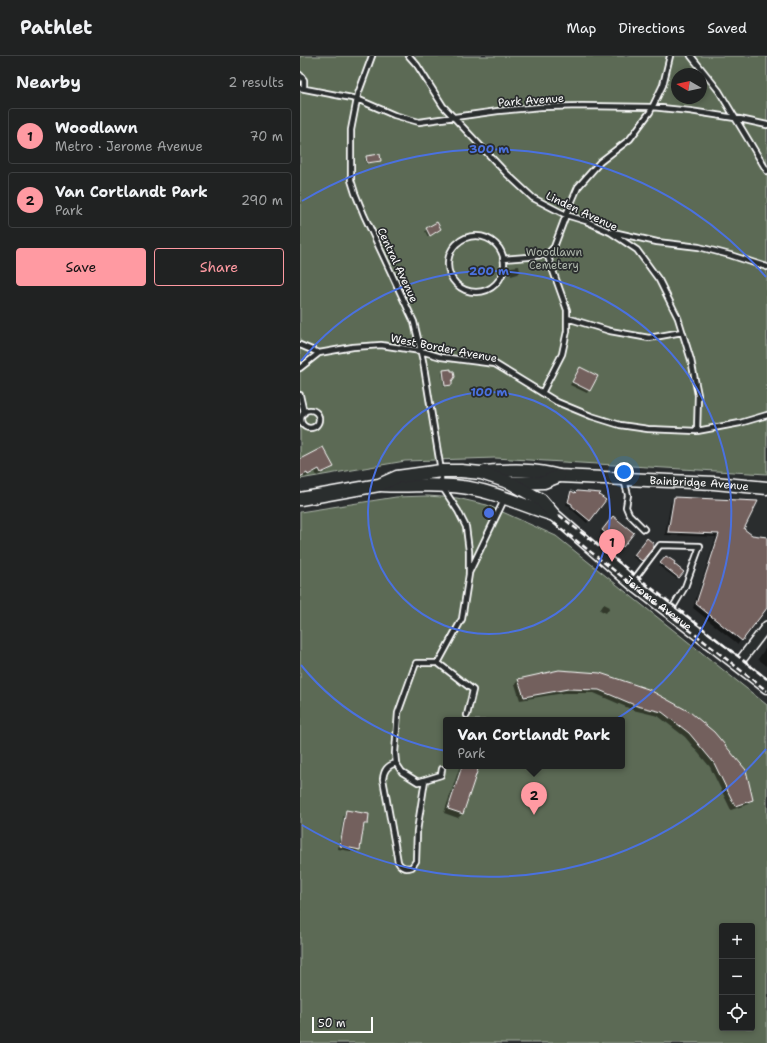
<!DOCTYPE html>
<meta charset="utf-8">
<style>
body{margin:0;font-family:"Shantell Sans",sans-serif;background:#282a2a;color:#f1f3f6}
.controls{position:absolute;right:12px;bottom:12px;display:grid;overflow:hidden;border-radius:4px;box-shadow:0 2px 6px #0003}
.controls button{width:36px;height:36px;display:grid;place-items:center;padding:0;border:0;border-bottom:1px solid #3d3f40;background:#202222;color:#f1f3f6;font:20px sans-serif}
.compass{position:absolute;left:371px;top:12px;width:36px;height:36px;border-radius:50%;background:#202222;box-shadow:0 2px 6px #0003;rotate:279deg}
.scale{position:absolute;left:12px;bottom:10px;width:61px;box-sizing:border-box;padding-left:4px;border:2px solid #fff;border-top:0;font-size:11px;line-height:14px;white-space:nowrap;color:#fff;-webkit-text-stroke:3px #2a2d2e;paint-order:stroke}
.you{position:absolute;left:324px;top:416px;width:14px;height:14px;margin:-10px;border:3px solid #fff;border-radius:50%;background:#1a73e8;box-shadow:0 0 0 6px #1a73e833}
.badge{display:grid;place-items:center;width:26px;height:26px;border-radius:50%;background:#ff9aa2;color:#111;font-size:13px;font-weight:700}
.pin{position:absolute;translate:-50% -33px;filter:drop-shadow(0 1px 2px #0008)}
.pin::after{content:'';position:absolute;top:21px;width:14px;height:12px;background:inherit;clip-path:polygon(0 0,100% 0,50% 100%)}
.popup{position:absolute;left:143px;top:661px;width:182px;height:52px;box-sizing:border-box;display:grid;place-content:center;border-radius:4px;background:#202222;filter:drop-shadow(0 1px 3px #0005);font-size:13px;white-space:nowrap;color:#a2a4a5}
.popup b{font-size:15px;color:#f1f3f6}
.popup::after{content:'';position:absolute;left:50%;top:100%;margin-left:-8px;border:8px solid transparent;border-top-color:#202222}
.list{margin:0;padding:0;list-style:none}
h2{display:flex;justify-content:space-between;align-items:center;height:52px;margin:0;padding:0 16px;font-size:17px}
h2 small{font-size:13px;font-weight:400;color:#a2a4a5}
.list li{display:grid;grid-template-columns:26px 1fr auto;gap:12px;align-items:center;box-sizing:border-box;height:56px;margin:0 8px 8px;padding:0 8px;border:1px solid #3d3f40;border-radius:4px}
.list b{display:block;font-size:15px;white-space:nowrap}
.list p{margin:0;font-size:13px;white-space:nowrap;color:#a2a4a5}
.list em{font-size:13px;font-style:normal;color:#a2a4a5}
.actions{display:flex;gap:8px;padding:12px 16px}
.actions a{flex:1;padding:9px 0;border:1px solid #ff9aa2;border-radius:4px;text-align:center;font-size:14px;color:#ff9aa2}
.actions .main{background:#ff9aa2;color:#111}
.icon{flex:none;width:22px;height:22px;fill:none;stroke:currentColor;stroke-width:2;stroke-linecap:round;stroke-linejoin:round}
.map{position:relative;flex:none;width:467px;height:987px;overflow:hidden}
header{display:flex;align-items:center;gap:24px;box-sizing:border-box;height:56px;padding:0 20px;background:#202222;border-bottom:1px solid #3d3f40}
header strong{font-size:19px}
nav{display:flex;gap:22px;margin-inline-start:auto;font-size:14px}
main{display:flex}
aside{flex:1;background:#202222}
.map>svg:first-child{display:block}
.green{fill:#5b6b54;stroke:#adb5aa;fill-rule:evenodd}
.shadow{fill:#0007}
.building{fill:#73605d;stroke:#fff}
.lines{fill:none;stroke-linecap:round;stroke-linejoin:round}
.lane-casing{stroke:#fff;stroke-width:8}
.street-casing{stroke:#fff;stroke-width:12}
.secondary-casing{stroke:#fff;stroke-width:15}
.lane{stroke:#2a2d2e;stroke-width:4.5}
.street{stroke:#2a2d2e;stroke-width:9}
.secondary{stroke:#2a2d2e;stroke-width:12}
.rail{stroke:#fff;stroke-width:2.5;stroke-dasharray:6 3;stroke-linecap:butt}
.ring{fill:none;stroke:#4a71e0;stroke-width:2}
.labels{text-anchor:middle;stroke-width:3.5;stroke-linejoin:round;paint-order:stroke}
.street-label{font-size:11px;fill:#fff;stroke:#2a2d2e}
.park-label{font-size:11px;fill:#adb5aa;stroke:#2a2d2e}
.centre{fill:#4a71e0;stroke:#2a2d2e;stroke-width:2}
.ring-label{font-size:12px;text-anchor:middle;font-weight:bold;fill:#4a71e0;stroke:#2a2d2e;stroke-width:3.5;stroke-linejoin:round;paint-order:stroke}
</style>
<header>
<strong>Pathlet</strong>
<nav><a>Map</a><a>Directions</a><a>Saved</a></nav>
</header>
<main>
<aside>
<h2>Nearby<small>2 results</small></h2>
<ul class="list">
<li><span class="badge">1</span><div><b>Woodlawn</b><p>Metro · Jerome Avenue</p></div><em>70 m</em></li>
<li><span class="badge">2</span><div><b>Van Cortlandt Park</b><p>Park</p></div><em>290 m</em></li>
</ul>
<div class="actions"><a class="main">Save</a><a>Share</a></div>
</aside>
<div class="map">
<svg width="467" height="987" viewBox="0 0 467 987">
<rect width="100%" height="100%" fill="#2a2d2e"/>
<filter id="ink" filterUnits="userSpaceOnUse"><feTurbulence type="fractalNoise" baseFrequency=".025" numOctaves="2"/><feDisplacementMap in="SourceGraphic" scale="8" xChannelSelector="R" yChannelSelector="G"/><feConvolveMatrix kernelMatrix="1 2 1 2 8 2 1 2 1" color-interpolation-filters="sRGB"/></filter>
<g filter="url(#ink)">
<path class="green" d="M0 0H467V418L195 402 105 405 0 423ZM377 18H401V42H377Z
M127 440 157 442 187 449 256 480 467 649V987H0V456L96 441ZM146 664H322V710H146ZM422 870H452V972H422Z"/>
<path class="shadow" d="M66 101 80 104 78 106 66 108 65 103Z
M127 173H140L128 181 125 175Z
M219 210 220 216 218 218 211 220 209 213 211 211Z
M280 312 289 334 287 337 270 329Z
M144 315 151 325V328L149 330 144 331 142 317Z
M0 404 32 411 28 415 17 420 15 416 4 422 2 420 0 422Z
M272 437 276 438 298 439 304 444 287 467 270 452V450L266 449 269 439Z
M375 442 443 473 451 480 467 482V550L438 588 393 552 416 481 365 479 371 446Z
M311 463 322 490 320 493 300 477Z
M346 485 342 505 340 506 333 501Z
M365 503 372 508 379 522 377 523 359 510Z
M304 548 310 551 306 557 300 554Z
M467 590V610L458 603Z
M259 615 389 657 452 744 448 748 431 754 410 711 385 681 358 660 333 654 294 637H264L220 644 215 628 219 624Z
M160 710H178L162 758 158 762 144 757Z
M47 755 67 768 63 770 59 793 56 796 38 793 44 758Z"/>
<path class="building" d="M80 98 81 105 67 107 66 100Z
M137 166 141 173 130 180 126 172Z
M280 311 298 320 290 335 272 326Z
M151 313V315H154L155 321 152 325V329L145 330 143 314Z
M23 391 34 411 21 417 19 413 8 419 7 417 0 421V403Z
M271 435 275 437 277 435 301 437 299 439 306 444 290 465 272 450V448L268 446Z
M374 441 458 445 444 473 452 479 467 481V552L442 585 396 548 419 478 368 476Z
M313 460 334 477 323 491 302 474Z
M347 482 353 487V492L342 505 334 499Z
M366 500 375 506 374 508 384 516 379 522 360 507Z
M259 614 300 617 348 633 390 656 414 676 446 714 453 744 435 750 414 707 389 677 362 656 337 650 299 634 268 633 224 641 218 623Z
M162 710H179L163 758 148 753Z
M46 754 69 758 68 768H64L60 794 40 790Z"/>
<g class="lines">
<g class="lane-casing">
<path id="lane" d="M72 0 58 38 51 74V124L55 137 64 159 114 266 123 305 141 415V429L158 455 166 471 169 495V518L162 563 138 607H116L98 657 95 697 96 707 102 716 118 726 141 719 142 713
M109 0 117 9 143 50 206 117 233 142 266 159 286 165 310 176 337 194 359 224 378 262 391 304 398 339 397 375
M391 0 419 35 467 115
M0 19 4 24V32
M0 32 57 43 94 59 119 66 198 55 241 51 282 50 352 51 390 55 435 62 467 69
M313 176 357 186 399 191 430 199 467 211
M148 208a28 28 0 1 1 56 0a28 28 0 1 1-56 0Z
M203 203 228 201 247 198 254 191 266 159 278 131 300 106 330 83 350 56 363 29 370 0
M267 262 310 275 349 282 382 276
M0 289 19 297
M0 312 19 297 53 291 81 289 121 295 141 301 195 308 257 346 291 360 320 369 348 373 397 375 440 367 467 359
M242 337 262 298 267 275V254L247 198
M0 339 4 357
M1 363a9 9 0 1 1 18 0a9 9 0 1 1-18 0Z
M324 424 328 439 326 451 329 458 344 473
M169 517 205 442
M333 525 360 489 400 490 385 531 370 556
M138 607 173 634 167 659
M96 707C87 710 84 714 83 723L98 806C101 812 106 813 112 811L116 805 117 775 125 724"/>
</g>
<g class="street-casing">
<path id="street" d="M438 608 467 570"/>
</g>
<g class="secondary-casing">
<g id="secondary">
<path id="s1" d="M185 416C210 414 236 413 259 420L414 427 467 432"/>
<path d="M212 427 244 426 259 420"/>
<path d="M81 429C108 431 135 427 162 431 194 435 223 450 254 459"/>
<path id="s2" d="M0 443 79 429 97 421 141 415H161L181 417 211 427 241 444 254 459 332 527 467 631"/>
</g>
</g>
<use href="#lane" class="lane"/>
<use href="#street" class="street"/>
<use href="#secondary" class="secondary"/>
<path class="rail" d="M259 459 467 623
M254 467 467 635"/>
</g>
</g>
<g class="ring">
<circle cx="189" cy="457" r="121"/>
<path d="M1 305A242 242 0 1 1 1 609"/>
<path d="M466 693A364 364 0 0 1 2 769M2 145A364 364 0 0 1 466 221"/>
</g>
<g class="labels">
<g class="street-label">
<text transform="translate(231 44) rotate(-4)" y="4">Park Avenue</text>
<text transform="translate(282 155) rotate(25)" y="4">Linden Avenue</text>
<text transform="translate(98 209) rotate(65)" y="4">Central Avenue</text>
<text transform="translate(144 292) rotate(11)" y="4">West Border Avenue</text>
<text dy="4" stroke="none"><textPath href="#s1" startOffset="215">Bainbridge Avenue</textPath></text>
<text dy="4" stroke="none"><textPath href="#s2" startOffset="407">Jerome Avenue</textPath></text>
</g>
<g class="park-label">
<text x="254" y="200">Woodlawn<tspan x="254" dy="13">Cemetery</tspan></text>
</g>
</g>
<circle cx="189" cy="457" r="6" class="centre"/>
<g class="ring-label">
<text x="189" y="97">300 m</text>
<text x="189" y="219">200 m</text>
<text x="189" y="340">100 m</text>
</g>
</svg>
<div class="controls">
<button>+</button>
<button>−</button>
<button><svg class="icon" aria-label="locate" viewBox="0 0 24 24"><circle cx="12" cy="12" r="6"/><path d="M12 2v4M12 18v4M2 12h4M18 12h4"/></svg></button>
</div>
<svg class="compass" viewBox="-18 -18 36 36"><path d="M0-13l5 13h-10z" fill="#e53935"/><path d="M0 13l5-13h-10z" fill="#a2a4a5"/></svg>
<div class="scale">50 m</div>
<div class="you"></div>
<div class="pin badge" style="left:312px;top:506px">1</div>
<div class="pin badge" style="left:234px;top:759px">2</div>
<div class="popup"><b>Van Cortlandt Park</b>Park</div>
</div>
</main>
